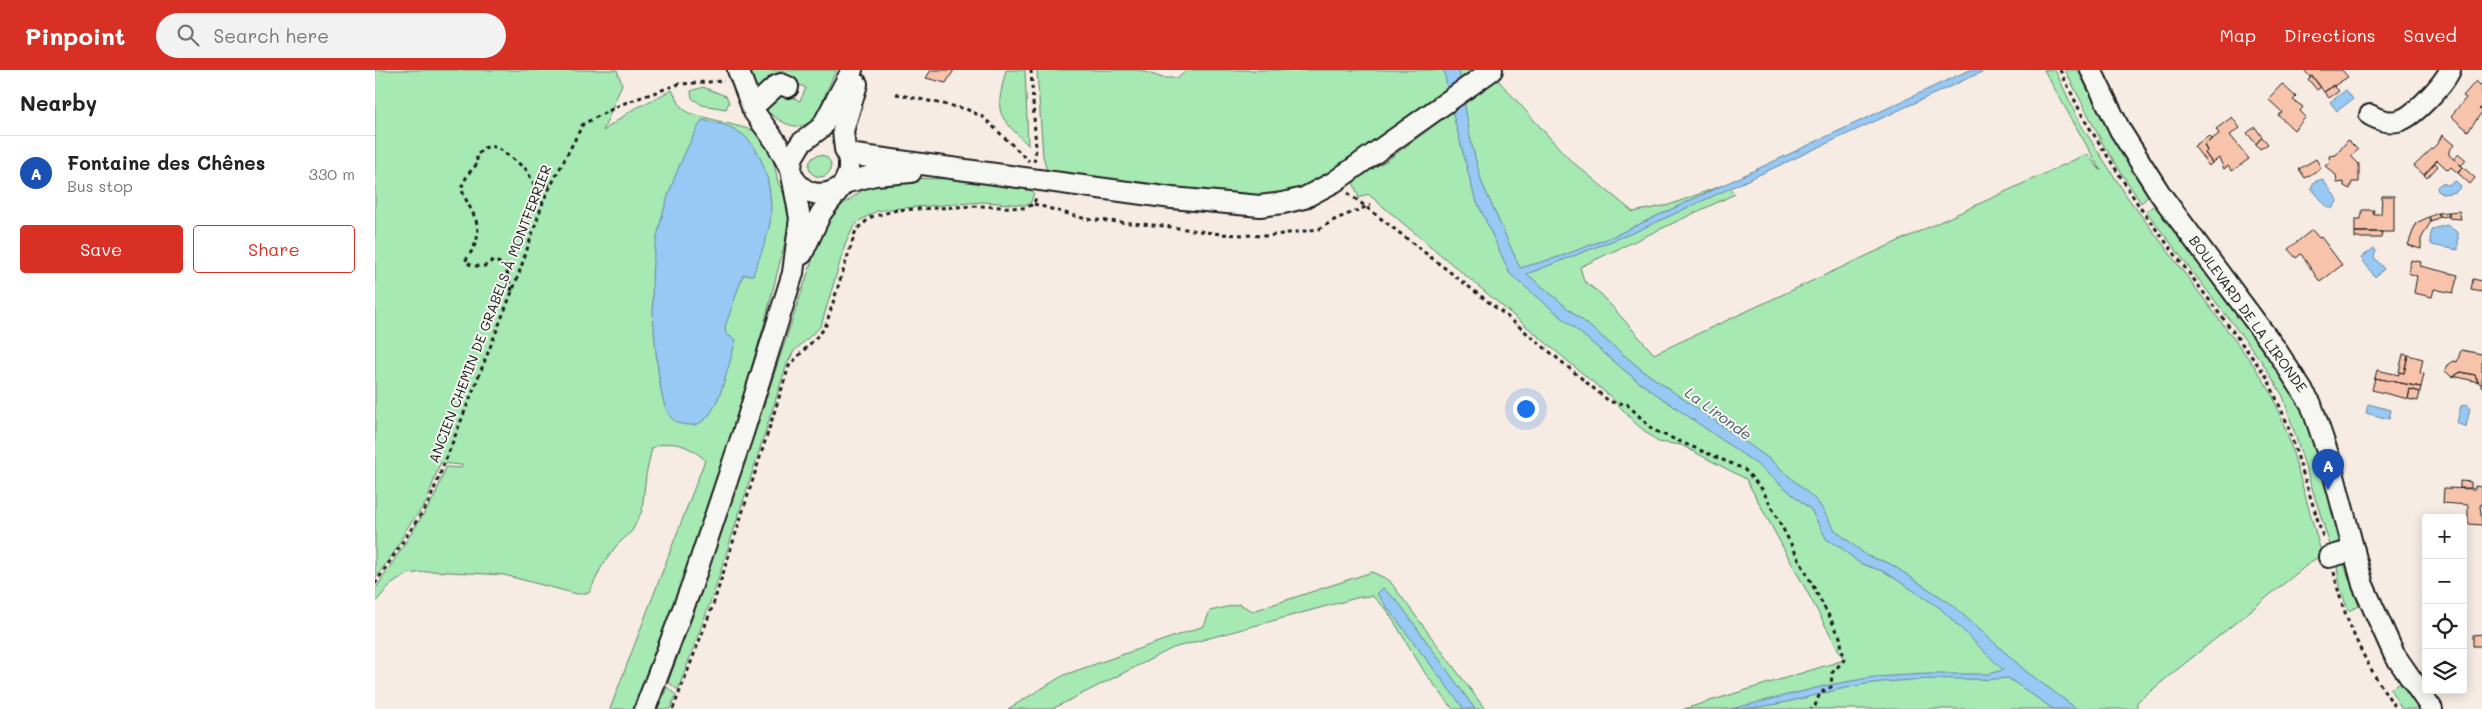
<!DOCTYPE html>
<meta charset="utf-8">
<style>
body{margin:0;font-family:Mali,sans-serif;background:#f2f2f2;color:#222}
.controls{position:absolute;right:15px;bottom:15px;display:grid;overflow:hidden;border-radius:5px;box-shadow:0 2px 12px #0003}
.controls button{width:45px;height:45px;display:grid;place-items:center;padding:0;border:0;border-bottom:1px solid #e0e0e0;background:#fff;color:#222;font:25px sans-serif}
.you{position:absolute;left:1150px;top:338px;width:18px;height:18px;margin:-12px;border:4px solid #fff;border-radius:50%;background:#1a73e8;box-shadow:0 0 0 8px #1a73e833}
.badge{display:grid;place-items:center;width:32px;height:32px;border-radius:50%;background:#d93025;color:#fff;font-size:16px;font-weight:700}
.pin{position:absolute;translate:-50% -41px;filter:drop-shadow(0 1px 2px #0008)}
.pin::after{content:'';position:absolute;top:26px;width:18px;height:15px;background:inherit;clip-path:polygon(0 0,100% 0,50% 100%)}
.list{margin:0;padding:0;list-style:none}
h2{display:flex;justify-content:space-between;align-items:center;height:65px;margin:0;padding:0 20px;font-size:21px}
h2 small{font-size:16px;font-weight:400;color:#767676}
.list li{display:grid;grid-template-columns:32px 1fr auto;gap:15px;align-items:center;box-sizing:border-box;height:75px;padding:0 20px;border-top:1px solid #e0e0e0}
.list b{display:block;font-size:19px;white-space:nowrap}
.list p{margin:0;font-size:16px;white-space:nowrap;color:#767676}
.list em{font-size:16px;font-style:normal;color:#767676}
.actions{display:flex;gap:10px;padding:15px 20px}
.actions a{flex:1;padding:11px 0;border:1px solid #d93025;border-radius:5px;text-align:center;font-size:18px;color:#d93025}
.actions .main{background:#d93025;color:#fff}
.icon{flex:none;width:28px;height:28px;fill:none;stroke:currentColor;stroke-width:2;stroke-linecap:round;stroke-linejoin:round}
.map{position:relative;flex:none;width:2107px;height:639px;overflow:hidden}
header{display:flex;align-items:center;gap:30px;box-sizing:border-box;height:70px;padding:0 25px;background:#d93025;color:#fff}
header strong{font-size:24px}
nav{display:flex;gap:28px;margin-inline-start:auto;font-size:18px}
.search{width:350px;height:45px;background:#f2f2f2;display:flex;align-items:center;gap:12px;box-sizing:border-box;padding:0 18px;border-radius:28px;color:#767676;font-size:19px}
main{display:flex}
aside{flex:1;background:#fff}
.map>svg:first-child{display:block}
.green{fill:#a6e9b3;stroke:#618268}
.water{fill:#97c9f4;stroke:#66849e}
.building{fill:#f8c3ab;stroke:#1c1c1c}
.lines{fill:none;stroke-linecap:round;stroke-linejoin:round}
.minor-casing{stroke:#1c1c1c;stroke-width:24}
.path{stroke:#1c1c1c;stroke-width:3;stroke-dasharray:4 4;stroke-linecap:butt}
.minor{stroke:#f6f6f2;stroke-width:20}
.labels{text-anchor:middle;stroke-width:4;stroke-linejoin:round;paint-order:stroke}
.street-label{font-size:14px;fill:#1c1c1c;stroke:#f6f6f2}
.water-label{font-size:15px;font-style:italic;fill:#475968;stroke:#f6f6f2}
</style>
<header>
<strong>Pinpoint</strong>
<div class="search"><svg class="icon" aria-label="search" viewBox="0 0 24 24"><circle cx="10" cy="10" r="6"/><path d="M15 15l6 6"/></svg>Search here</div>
<nav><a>Map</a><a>Directions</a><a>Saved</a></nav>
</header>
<main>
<aside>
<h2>Nearby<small></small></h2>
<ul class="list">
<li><span class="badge" style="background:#1a4fb4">A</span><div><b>Fontaine des Chênes</b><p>Bus stop</p></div><em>330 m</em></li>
</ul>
<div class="actions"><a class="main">Save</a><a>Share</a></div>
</aside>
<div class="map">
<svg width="2107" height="639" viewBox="0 0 2107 639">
<rect width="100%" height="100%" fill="#f6ece4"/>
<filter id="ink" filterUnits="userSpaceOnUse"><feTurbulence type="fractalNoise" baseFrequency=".02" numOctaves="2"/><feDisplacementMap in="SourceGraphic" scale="10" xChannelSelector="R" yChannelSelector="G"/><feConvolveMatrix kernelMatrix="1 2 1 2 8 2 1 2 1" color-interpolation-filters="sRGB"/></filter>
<g filter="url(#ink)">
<path class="green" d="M0 0H242L247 14 228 61 257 40 297 20 307 38 314 43 377 60 384 66 398 87 403 112 415 137V152L389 255 358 361 309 509 258 639H235L330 390C315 376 297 368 277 378L271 405 267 441 257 461 241 476 227 496 214 523 202 524 129 505 57 501 32 504 14 516 0 533V520L60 426 71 397 86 398 87 395 65 393 51 433 32 458 22 478 0 509Z
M374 0H461L441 46C424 67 404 51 388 38L404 21 425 31 431 18 412 9 381 27 376 14Z
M631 0H650L653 75C621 43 620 45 631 0Z
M662 0H764L788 8H803L812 0H1097L1067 25 1056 29 961 99 942 116 911 129 674 108 668 86Z
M1669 0H1680L1706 55 1753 128 1880 297 1897 324 1914 369 1947 485 1937 491 1762 632V639H1309L1469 590 1371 409 1306 375 1283 372 1260 353 1237 328 993 124 984 128 977 109 1011 91 1122 9 1194 89 1258 142 1294 135 1351 114 1360 124 1205 197 1209 211 1226 224 1279 284 1712 84 1726 101Z
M1690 0H1703L1731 57 1774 126 1766 133 1728 74Z
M328 17 351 26 354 32 351 39 327 35 317 28 316 21Z
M434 96a11 11 0 1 1 22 0a11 11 0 1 1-22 0Z
M523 108 578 109 653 117 659 123 655 134 651 135 608 132 515 139 502 141 484 151 478 158 470 175 446 256 419 281 412 294 339 522 303 620 293 612 324 529 444 170 460 140 485 122 495 116 523 113Z
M1781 134 1880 263 1930 341 1946 394 1949 413 1969 471 1955 475 1908 326 1887 292 1771 141Z
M1969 494 1984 536 1973 541 1965 517 1962 496Z
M997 502 1014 510 1110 639H1078L1050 603 1012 540 997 526 985 527 798 578 677 639H633L689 605 829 556 835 541 864 534 878 541Z
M2026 613 2044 639H2027L2015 619Z
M292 617 301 625 295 639H283Z"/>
<path class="water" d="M1069 0H1084L1096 72 1107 113 1145 198 1184 187 1239 166 1579 7 1595 0H1611L1260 162 1152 204 1267 300 1396 390 1443 432 1460 460 1492 486 1514 493 1575 533 1652 602 1702 639H1678L1633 608C1610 611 1588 608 1564 609 1545 609 1526 611 1507 612 1456 617 1407 639 1356 639L1449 616 1499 607 1552 604H1613L1628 600 1565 538 1510 502 1484 493 1464 476 1452 470 1436 440 1380 393 1261 310 1135 204 1099 125 1074 29Z
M1971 20 1978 29 1962 41 1955 32Z
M327 50C340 53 353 54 364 62 390 78 399 124 395 153 392 170 384 188 378 205H368L350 257 351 264 361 270C355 289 348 323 338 339 334 347 325 356 315 355 305 355 298 352 293 343 281 325 275 217 278 193 283 146 303 91 327 50Z
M1947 109 1963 130 1958 138H1953L1936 118 1939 112Z
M2081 111 2086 117 2081 122 2068 124 2063 121 2062 117 2067 113 2073 115Z
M2072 155 2083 163V180L2057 175C2054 169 2055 165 2058 159Z
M1999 178 2001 181 1999 187 2009 199 2000 207 1986 188Z
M1993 334 2016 340 2014 349 1991 343Z
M2092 334 2095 338 2091 357 2082 353 2086 336Z
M1008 518 1024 533 1100 639H1089L1002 524Z"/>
<path class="building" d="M556 0H579L571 13 551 8Z
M1929 0H1967L1973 7 1949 22 1937 6 1935 7Z
M1937 6 1946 17 1942 20 1933 9Z
M2101 11 2105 15 2107 14V36L2104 39 2107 42 2093 61 2076 46 2091 28 2088 26Z
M1907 14 1921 27 1918 30 1928 37 1925 41 1931 47 1919 60 1903 45 1907 42 1893 29Z
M1958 15 1964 21 1954 28 1949 22Z
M1857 47 1865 58 1855 65 1874 89 1857 101 1853 96 1849 99 1844 88 1837 93 1830 83 1832 81 1829 75 1844 64 1841 59Z
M1880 57 1887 67 1881 74 1872 63Z
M2067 65 2079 75 2074 81V85L2088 97 2083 103 2076 97 2073 100 2062 90 2049 105 2039 96 2063 73Z
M1834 66 1837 69 1829 75 1832 81 1830 83 1837 93 1834 96 1819 76Z
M1887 67 1893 74 1885 79 1881 74Z
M1973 70 1983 80 1976 86 1984 94V112H1977L1975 119 1969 116V112L1962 113 1961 105 1950 96 1955 92 1954 86 1961 85Z
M2084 84 2091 90 2086 96 2079 89Z
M1941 89 1946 98 1930 108 1924 99Z
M2060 93 2063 96 2052 108 2049 105Z
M2088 97 2100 108 2095 114 2083 103Z
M2007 126H2019V162H1980V149H1986L1987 140H1999L1998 144H2006Z
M2084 141 2086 149 2074 148V142Z
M2074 142V146L2065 147 2063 143Z
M2063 143 2065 147 2056 151 2054 147Z
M2054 147 2056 151 2046 169V179L2033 175 2041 153Z
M1937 160 1944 168 1946 167 1967 195 1945 212 1926 184 1921 188 1913 179Z
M1980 162H2007L2006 168H1980Z
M2036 190 2046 192 2045 196 2083 205 2078 223 2059 219 2057 227 2039 223 2042 206 2033 203Z
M2098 209 2107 211V222L2096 220Z
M2086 280 2107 284V317L2100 305 2086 302 2077 307 2070 301 2072 295 2078 291 2082 292Z
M2028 284 2033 285 2029 303 2024 302Z
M2033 285 2048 289 2045 303 2049 304 2046 317 2000 308 2002 300 2024 305V302L2029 303Z
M2086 302 2100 305 2103 312 2079 306Z
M2000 308 2046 317 2045 322 2035 319 2033 329 1997 320Z
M2035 319 2045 322 2043 331 2033 329Z
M2085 411 2096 412V418H2085Z
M2100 416 2107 417V435H2105L2107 455 2093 454V435L2068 433 2069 418 2100 419Z
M2107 564V576H2098V565Z"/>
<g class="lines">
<g class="minor-casing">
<path id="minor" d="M363 0 379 42 401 72 416 100
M1716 0 1745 60 1786 125 1900 278 1936 334 1954 387 1988 515 2019 584 2057 639
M377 38 401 16 406 14 413 17
M1995 45C2004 50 2015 54 2026 50 2040 45 2069 14 2075 0
M473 84 797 128 885 136 908 133 929 128 959 112 1117 0
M417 105C426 123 445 129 462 119
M469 113 500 105 536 102
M427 184 446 143 469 113 474 102V90L470 79 468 61 482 14
M1954 487 1979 480
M270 639 317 515 368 363 418 203 425 148 416 100 417 88 426 73 447 57 477 0"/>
</g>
<path class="path" d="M656 0 661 79 659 93
M1685 0 1709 49 1766 139 1892 307 1912 353 1949 470
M521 24 591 39 608 47 654 91
M973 123 1129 244 1235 332 1252 334 1278 360 1369 399 1387 419 1465 567 1469 590 1457 603 1456 617 1445 623 1440 636 1436 639
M659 134 711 149 789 156 845 164 892 166 944 159 961 149 996 135
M137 221 130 195 118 190 110 196H97L90 191C115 158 98 149 86 118L93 104 103 93 101 86 109 78 116 76 123 78 151 99 160 116 176 115
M1959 502C1968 550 1993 600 2022 639
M0 514 54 432 142 209 169 129 208 54 247 34 304 14 349 11
M298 639 338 535 414 296 450 258 481 160 496 147 522 140 603 136 650 138 659 134 661 127"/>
<use href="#minor" class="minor"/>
</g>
</g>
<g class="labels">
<g class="street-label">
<text transform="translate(115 244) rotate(-69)" y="5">ANCIEN CHEMIN DE GRABELS À MONTFERRIER</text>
<text transform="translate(1873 244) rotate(54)" y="5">BOULEVARD DE LA LIRONDE</text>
</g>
<g class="water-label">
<text transform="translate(1343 344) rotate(36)" y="5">La Lironde</text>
</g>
</g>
</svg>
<div class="controls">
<button>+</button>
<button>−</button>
<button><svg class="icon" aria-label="locate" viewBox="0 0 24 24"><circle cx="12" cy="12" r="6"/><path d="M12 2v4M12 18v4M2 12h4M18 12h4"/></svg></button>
<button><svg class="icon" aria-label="layers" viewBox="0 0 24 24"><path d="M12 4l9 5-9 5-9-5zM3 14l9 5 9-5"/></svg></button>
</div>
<div class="you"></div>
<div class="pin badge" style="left:1953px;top:420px;background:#1a4fb4">A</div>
</div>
</main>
